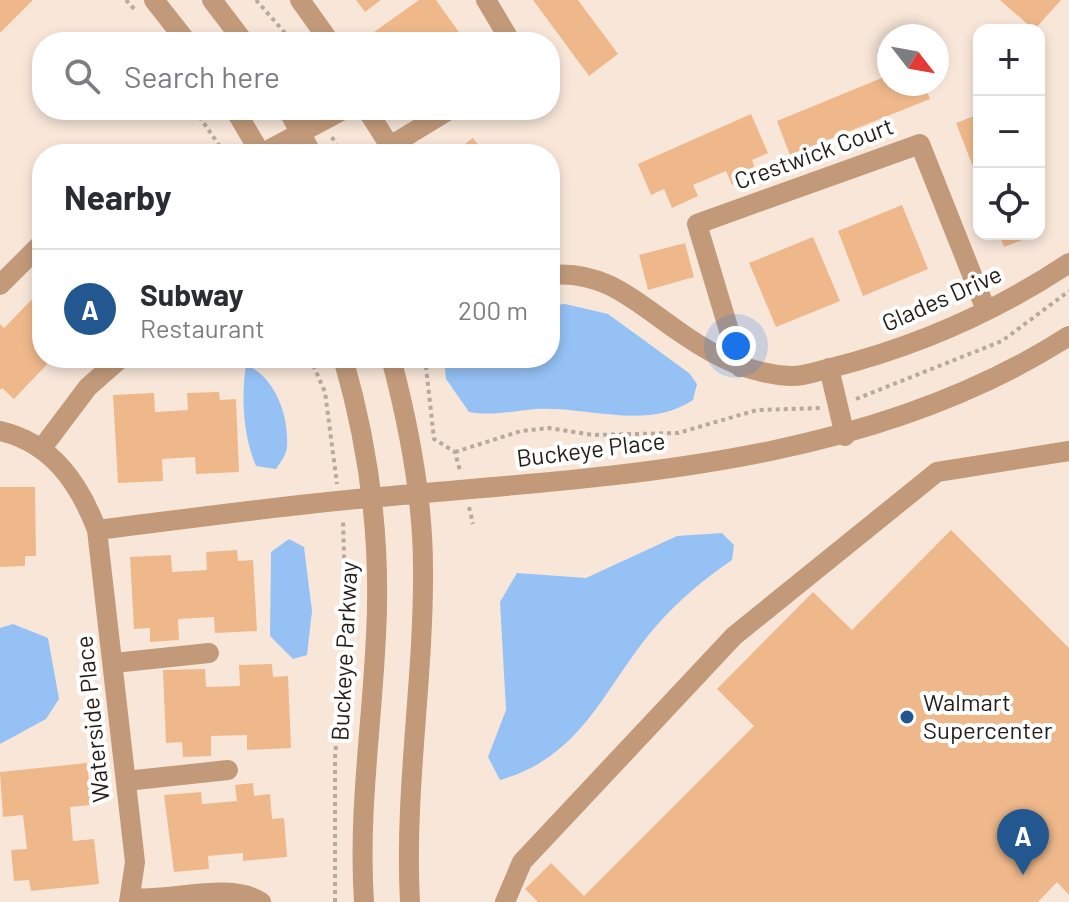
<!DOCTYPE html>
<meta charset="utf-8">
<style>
body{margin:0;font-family:Barlow,sans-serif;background:#f2f2f3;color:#2b2b33}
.controls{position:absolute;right:24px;top:24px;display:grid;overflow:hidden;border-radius:16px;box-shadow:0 4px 12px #0003}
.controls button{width:72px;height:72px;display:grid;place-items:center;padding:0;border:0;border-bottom:2px solid #e1e1e2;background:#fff;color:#2b2b33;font:40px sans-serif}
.compass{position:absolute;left:877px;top:24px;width:72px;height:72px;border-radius:50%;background:#fff;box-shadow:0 4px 12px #0003;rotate:121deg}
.you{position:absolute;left:736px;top:346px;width:28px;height:28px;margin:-20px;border:6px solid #fff;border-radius:50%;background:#1a73e8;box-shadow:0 0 0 12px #1a73e833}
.badge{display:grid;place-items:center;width:52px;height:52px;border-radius:50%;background:#22578f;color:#fff;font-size:26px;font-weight:700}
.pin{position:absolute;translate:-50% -66px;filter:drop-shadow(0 2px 4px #0008)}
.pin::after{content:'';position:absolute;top:42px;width:28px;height:24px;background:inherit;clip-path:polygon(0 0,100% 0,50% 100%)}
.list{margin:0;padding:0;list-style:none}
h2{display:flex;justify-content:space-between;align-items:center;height:104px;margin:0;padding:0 32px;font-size:34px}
h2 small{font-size:26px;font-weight:400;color:#7c7c81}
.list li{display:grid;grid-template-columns:52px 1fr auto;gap:24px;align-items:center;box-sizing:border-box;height:120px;padding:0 32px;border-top:2px solid #e1e1e2}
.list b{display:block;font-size:30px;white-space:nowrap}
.list p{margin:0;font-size:26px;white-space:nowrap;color:#7c7c81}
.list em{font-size:26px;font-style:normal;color:#7c7c81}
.icon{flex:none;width:44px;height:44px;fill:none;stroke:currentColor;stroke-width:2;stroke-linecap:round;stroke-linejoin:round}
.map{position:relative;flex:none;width:1069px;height:902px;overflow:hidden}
.search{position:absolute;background:#fff;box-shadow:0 4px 12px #0003;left:32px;top:32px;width:528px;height:88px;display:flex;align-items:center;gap:20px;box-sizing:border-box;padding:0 28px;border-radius:32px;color:#7c7c81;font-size:30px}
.panel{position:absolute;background:#fff;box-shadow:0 4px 12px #0003;left:32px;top:144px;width:528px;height:224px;border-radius:32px}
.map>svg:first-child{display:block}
.water{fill:#95c1f4}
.building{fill:#efb88b}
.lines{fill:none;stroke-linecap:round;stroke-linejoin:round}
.path{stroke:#b6a99d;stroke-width:4;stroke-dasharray:4 4;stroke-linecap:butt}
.minor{stroke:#c29a7a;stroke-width:20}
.poi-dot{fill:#22578f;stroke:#fff;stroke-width:3}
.labels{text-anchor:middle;stroke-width:8;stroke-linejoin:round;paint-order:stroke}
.street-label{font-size:24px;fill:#241e19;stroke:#fff}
.poi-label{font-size:24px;fill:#241e19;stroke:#fff;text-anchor:start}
</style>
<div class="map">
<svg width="1069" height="902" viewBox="0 0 1069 902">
<rect width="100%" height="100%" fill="#f8e7d9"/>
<path class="water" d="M565 304 608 314 689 373 697 384 693 400C647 431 587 406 536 409 512 411 494 416 469 412L446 379 444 358H550V305Z
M246 365C275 376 289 416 287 446 287 454 280 463 276 469L256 466C243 435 241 398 246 365Z
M722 533 734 545 732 560C704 579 679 600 657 625 605 684 585 756 500 780L488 757 506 710 500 602 517 573 586 578 677 536Z
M289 539 304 547 312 611 307 655 293 659 270 636 271 552Z
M13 624 48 638 59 699 46 719 0 744V628Z"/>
<path class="building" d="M0 0H33L0 33Z
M356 0H381L365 12Z
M419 0H436L466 42H381L374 32Z
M533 0H578L618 54 589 76Z
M1000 0H1061L1034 30Z
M889 75V84H924L930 99 790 155 777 121Z
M751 114 768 153 752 160 757 174 732 185 726 171 693 185 698 196 672 208 664 189 651 195 638 164Z
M979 114V182L956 123Z
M473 138 485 154H451Z
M902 205 928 269 863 296 838 231Z
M999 234H1029L1030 237 1004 247Z
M813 237 840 301 776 327 749 263Z
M685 243 694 277 648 290 639 255Z
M42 289V358H53L14 399 2 388 0 390V324L4 328Z
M219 392 220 400 236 399 239 472 196 474 195 457 162 459 163 481 118 483 113 395 154 393 155 412 188 410 187 393Z
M0 487H35L36 556H25V566L0 567Z
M951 530 1069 648V895L1057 882 1038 902H538L525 889 551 863 584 896 754 726 717 689 813 592 852 630Z
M237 550 238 561 253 560 257 631 215 633 214 617 178 619 179 640 150 642V628L134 629 130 557 171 555 172 572 207 570 206 552Z
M272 664 273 677 288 676 291 748 247 750V735L211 736V756L183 757 182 742 166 743 163 670 205 669 206 687 240 686 239 665Z
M87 763 91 805 70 807 73 841 94 839 99 884 31 891 29 880 14 881 11 850 27 849 23 815 3 817 0 772Z
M253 783 254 796 270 794 272 819 284 818 287 857 243 861V853L208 856 209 869 174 872 164 795 201 792 202 804 237 801 235 785Z"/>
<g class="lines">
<path class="path" d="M126 0 135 10
M256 0 293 42
M195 110 225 154
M332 137 341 154
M310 358 325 392 337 484
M425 358 434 439 455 452 460 471
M856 399 1002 341 1069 291
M455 452 521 431 549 428 593 435 678 433 757 410 821 408
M469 507 473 524
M335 902V757L346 621 343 520"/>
<path class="minor" d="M154 0 187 42
M212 0 244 42
M300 0 330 42
M486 0 511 42
M235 110 261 154
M288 110 312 154
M367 110 395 154
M390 146 449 110
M261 154 343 110
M550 275C607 269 640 306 684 335 716 357 750 374 790 376 803 377 818 371 831 368 915 347 997 311 1069 263
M0 285 42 243
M343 358C369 447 381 543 376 635 372 725 358 812 364 902
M391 358C409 426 423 497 423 568 424 680 404 790 410 902
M740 367 697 224 920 144 986 310
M829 368 845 436
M0 431C52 443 79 483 97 530L135 862 129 902
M42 448 88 387 121 358
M97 530C187 519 278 506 368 498 606 476 862 469 1069 336
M114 663 209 653
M126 781 228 770
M131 898C169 902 230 881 261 902
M505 902 522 862 734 636 937 472 1069 451"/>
</g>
<circle class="poi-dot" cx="907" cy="717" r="8"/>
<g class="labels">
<g class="street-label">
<text transform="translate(814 154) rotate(-20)" y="8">Crestwick Court</text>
<text transform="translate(942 299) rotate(-24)" y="8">Glades Drive</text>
<text transform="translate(591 450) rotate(-7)" y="8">Buckeye Place</text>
<text transform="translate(345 651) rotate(-87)" y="8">Buckeye Parkway</text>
<text transform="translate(93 719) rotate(-96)" y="8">Waterside Place</text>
</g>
<g class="poi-label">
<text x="923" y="711">Walmart<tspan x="923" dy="28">Supercenter</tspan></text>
</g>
</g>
</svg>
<div class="controls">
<button>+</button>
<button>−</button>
<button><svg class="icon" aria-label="locate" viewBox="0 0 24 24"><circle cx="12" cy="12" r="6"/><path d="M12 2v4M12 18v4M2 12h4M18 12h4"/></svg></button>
</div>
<svg class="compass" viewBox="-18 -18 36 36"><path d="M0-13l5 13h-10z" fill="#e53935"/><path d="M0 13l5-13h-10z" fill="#7c7c81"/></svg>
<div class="you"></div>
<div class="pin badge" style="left:1023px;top:875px">A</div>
<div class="search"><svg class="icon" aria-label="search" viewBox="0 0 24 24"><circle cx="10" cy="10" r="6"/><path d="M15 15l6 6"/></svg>Search here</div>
<section class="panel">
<h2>Nearby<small></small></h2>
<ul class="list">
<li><span class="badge">A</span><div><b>Subway</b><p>Restaurant</p></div><em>200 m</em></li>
</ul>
</section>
</div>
